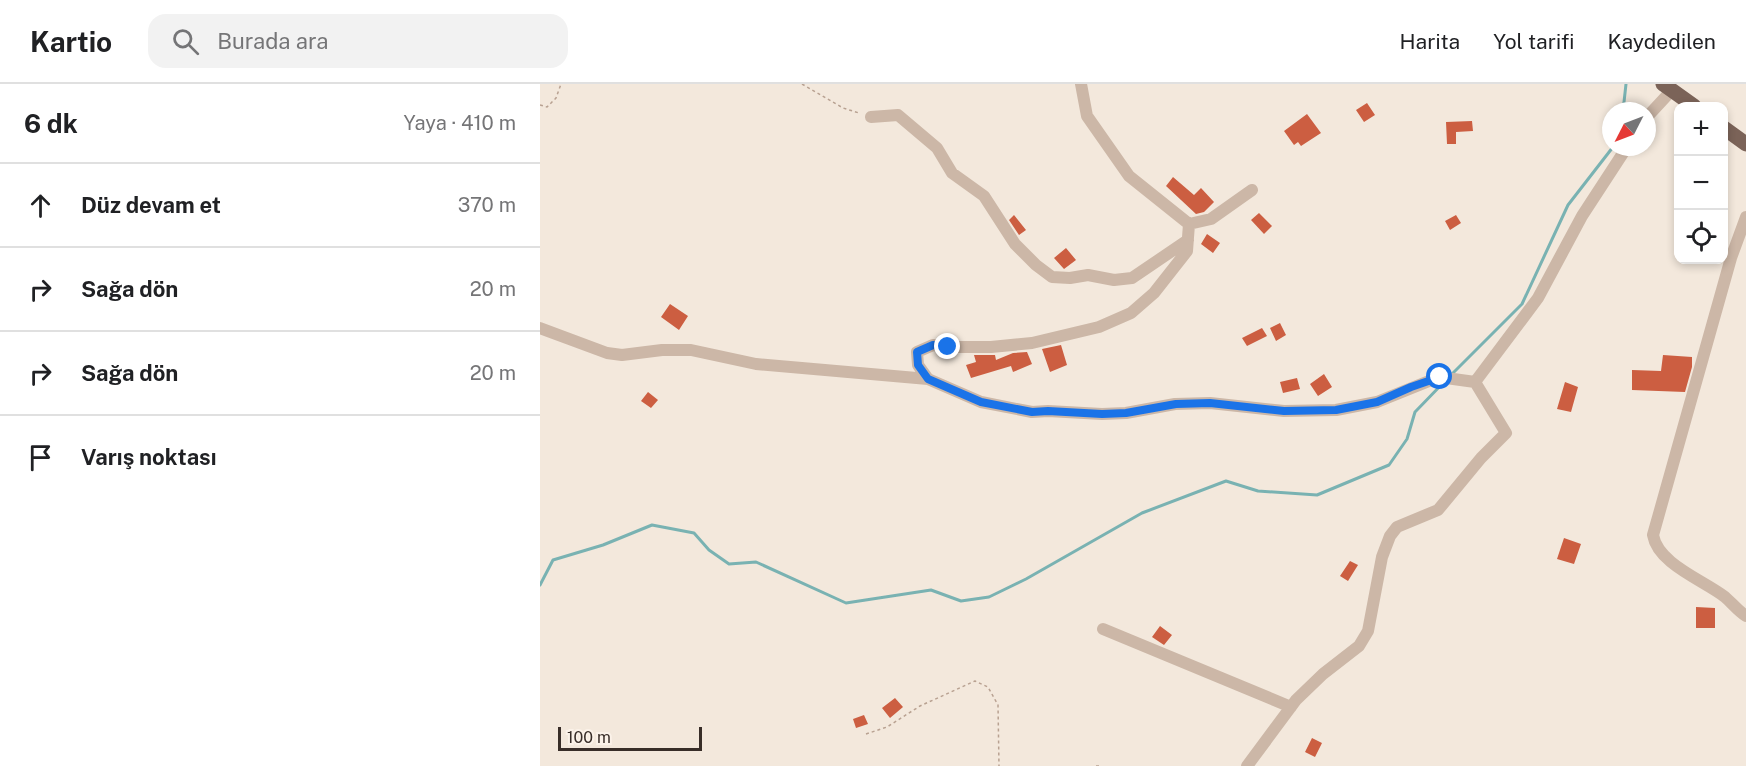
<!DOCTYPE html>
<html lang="tr">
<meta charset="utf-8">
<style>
body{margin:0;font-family:"Public Sans",sans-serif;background:#f2f2f2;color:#202124}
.controls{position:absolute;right:18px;top:18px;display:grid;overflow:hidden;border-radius:12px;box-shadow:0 3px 9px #0003}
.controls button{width:54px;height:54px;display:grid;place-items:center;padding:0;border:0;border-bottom:2px solid #e0e0e0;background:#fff;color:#202124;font:30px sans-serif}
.compass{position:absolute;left:1062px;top:18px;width:54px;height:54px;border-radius:50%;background:#fff;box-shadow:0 3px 9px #0003;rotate:228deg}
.scale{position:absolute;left:18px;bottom:15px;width:144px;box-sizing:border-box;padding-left:6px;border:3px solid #382d28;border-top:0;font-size:16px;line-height:21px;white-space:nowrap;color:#382d28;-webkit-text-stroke:4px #fbf2e9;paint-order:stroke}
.stop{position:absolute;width:18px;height:18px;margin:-14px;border:4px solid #1a73e8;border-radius:50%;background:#fff}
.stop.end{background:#1a73e8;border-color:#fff;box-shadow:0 2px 6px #0008}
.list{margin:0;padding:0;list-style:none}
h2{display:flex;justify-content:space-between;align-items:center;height:78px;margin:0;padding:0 24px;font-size:26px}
h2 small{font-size:20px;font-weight:400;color:#757577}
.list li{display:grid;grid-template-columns:39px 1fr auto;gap:18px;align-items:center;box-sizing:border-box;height:84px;padding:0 24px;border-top:2px solid #e0e0e0}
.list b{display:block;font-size:22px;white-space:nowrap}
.list em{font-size:20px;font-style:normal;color:#757577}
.icon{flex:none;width:33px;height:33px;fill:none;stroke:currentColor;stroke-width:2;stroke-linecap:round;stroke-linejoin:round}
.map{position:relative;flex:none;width:1206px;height:682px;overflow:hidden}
header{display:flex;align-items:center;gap:36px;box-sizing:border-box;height:84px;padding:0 30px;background:#fff;border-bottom:2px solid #e0e0e0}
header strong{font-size:28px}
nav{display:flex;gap:33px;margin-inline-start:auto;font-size:21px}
.search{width:420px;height:54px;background:#f2f2f2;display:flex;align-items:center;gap:15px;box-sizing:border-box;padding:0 21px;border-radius:18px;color:#757577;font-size:22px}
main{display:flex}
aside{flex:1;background:#fff}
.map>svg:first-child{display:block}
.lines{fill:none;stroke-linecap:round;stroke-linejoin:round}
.stream{stroke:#79b2b2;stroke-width:3}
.building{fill:#cc5e41}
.path{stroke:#b8a191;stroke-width:1.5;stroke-dasharray:3 3;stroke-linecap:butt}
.minor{stroke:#ccb7a7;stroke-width:12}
.major{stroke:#7b6358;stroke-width:15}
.route{stroke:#1a73e8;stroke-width:8}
</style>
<header>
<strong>Kartio</strong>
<div class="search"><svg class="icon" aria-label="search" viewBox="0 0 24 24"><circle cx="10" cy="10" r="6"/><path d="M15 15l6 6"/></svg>Burada ara</div>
<nav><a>Harita</a><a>Yol tarifi</a><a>Kaydedilen</a></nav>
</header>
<main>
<aside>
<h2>6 dk<small>Yaya · 410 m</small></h2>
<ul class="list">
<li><svg class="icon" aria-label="ahead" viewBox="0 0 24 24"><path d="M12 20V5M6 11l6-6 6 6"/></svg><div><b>Düz devam et</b></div><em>370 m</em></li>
<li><svg class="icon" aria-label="right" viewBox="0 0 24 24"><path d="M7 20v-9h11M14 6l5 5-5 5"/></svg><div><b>Sağa dön</b></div><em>20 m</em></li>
<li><svg class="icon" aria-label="right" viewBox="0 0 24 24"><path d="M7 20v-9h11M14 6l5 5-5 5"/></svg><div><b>Sağa dön</b></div><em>20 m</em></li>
<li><svg class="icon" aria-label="arrive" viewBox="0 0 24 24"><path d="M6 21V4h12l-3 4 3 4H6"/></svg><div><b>Varış noktası</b></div></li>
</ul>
</aside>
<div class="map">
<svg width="1206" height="682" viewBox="0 0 1206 682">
<rect width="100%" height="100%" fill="#f3e8dc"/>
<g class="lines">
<path class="stream" d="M1083 27 1086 0
M912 290 982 220 1028 121 1073 63
M0 501 13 476 63 461 112 441 154 449 169 466 189 480 216 478 306 519 391 506 421 517 449 513 486 495 602 429 686 397 718 407 777 411 849 381 867 355 875 328 905 297"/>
</g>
<path class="building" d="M827 19 835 31 824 38 816 26Z
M767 30 781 49 761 62 758 58 754 61 744 47Z
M932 37 933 47 916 48V60H907L906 38Z
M633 93 654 111 661 104 674 118 664 128 656 130 626 102Z
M719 129 732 142 724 150 711 136Z
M474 131 486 146 479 151 469 136Z
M916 131 921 139 910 146 905 137Z
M667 150 680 159 673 169 661 160Z
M526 164 536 176 524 185 514 174Z
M130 220 148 232 139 246 121 233Z
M740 239 746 251 736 257 730 244Z
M722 244 727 252 707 262 702 254Z
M521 261 527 281 510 288 502 265Z
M487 268 492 280 473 288 471 282 431 294 426 281 436 278 434 271H455L456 276 473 269Z
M1123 271 1152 273V283L1145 308 1092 306V286L1121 287Z
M784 290 792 303 778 312 770 300Z
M757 294 760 305 743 309 740 298Z
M1025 298 1038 303 1031 328 1017 325Z
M108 308 118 316 111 324 101 317Z
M1024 454 1041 460 1034 480 1017 475Z
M810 477 818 481 808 497 800 492Z
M1156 523 1175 524V544H1156Z
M620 542 632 551 624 561 612 553Z
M355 614 363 623 350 634 342 624Z
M324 631 328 640 316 644 313 635Z
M772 654 782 659 775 673 765 668Z"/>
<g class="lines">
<path class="path" d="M262 0 303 24 319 29
M0 21 7 23 16 14 21 0
M326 650 347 643 380 622 435 597 448 603 458 621 459 682
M556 682H562"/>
<path class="minor" d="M541 0 547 32 589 92 649 140 671 135 712 106
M331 33 358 31 397 64 412 89 444 112 475 160 496 181 512 193 530 194 548 191 574 196 592 194 648 156
M1107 33 1132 6
M1206 133 1191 174 1113 451C1118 480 1163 496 1185 513 1192 519 1198 527 1206 532
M0 244 67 269 82 271 122 266H151L216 280 388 295 441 318 492 328 508 327 562 330 586 329 635 320 670 319 744 327 796 326 837 318 899 293 935 298
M388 295 378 281 377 268 393 261 408 263H451L492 259 559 243 591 229 614 209 647 167 649 140
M563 545 751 623
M707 682 756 616 783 590 819 562 828 547 842 473 850 452 857 443 898 426 941 374 966 349 935 298 998 214 1042 132 1087 63"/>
<path class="major" d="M1123 0 1154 22
M1184 44 1206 60"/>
</g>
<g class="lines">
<path class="route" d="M408 263 393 261 377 268 378 281 388 295 441 318 492 328 508 327 562 330 586 329 636 320 670 319 744 327 796 326 837 318 871 303 900 293"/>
</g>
</svg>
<div class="controls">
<button>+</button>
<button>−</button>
<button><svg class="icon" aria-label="locate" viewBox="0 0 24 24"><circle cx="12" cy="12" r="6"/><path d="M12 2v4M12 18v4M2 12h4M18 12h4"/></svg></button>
</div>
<svg class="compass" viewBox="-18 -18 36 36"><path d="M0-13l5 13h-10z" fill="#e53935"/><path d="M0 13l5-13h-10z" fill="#757577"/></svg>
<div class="scale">100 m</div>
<div class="stop" style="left:900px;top:293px"></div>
<div class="stop end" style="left:408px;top:263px"></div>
</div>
</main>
